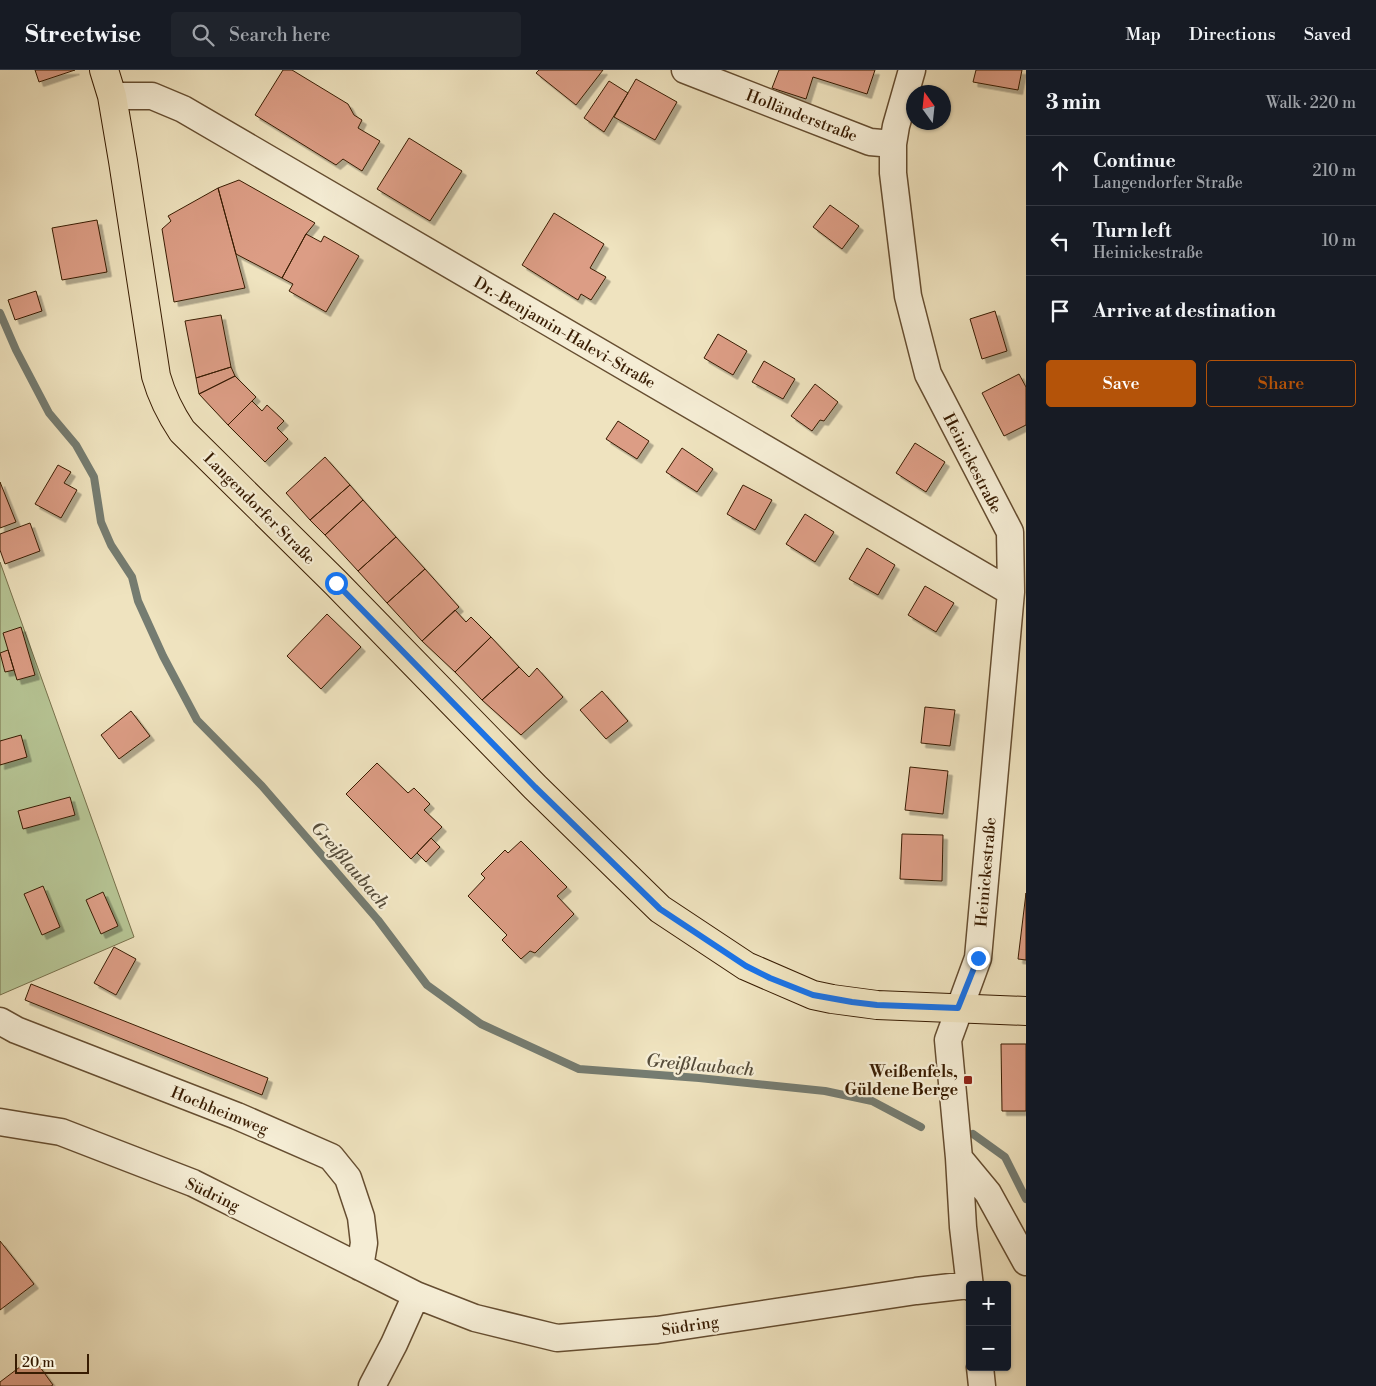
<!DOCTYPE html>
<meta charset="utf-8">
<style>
body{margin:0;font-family:"Libre Bodoni",serif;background:#20242c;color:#f1f3f6}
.controls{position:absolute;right:15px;bottom:15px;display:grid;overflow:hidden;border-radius:5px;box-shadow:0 1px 4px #0004}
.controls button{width:45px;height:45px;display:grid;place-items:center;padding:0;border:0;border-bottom:1px solid #363941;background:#171b24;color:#f1f3f6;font:25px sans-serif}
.compass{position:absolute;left:906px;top:15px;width:45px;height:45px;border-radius:50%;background:#171b24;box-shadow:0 1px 4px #0004;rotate:345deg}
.scale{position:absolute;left:15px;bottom:12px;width:74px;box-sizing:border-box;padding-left:5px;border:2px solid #381c02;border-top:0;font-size:14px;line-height:18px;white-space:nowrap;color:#381c02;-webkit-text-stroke:4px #f5edd5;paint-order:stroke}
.stop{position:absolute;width:15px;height:15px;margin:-11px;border:4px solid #1a73e8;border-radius:50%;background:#fff}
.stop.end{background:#1a73e8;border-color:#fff;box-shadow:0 1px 5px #0008}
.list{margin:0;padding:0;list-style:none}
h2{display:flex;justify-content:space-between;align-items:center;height:65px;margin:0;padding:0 20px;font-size:21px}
h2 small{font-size:16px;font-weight:400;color:#9ea1a6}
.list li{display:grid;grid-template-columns:32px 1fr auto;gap:15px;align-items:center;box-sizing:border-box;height:70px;padding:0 20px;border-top:1px solid #363941}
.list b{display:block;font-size:19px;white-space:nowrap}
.list p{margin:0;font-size:16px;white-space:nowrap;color:#9ea1a6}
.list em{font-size:16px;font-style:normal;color:#9ea1a6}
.actions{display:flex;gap:10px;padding:15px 20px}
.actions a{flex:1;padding:11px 0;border:1px solid #b45309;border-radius:5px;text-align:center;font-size:18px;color:#b45309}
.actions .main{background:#b45309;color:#fff}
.icon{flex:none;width:28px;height:28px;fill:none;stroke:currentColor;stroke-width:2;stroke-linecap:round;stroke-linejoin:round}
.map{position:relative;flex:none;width:1026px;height:1316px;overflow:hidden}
header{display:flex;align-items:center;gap:30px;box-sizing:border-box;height:70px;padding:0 25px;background:#171b24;border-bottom:1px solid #363941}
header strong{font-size:24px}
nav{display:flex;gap:28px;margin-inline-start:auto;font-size:18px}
.search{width:350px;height:45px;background:#20242c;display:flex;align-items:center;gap:12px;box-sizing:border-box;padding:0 18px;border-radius:5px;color:#9ea1a6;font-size:19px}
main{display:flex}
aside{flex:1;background:#171b24}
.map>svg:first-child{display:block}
.green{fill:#b6c494;stroke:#77704b}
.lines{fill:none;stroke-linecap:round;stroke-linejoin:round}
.stream{stroke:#757c71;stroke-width:8}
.building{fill:#dc9d85;stroke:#381c02;filter:url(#shadow)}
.minor-casing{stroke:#664e31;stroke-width:29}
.major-casing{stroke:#381c02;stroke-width:30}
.minor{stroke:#f5edd5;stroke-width:26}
.major{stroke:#efe3bf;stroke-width:28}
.route{stroke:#1a73e8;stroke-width:6}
.poi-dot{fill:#8f2418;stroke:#f5edd5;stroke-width:2}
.labels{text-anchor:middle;stroke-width:4.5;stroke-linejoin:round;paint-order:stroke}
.street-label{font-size:16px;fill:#381c02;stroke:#f5edd5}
.poi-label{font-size:16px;font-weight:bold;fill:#381c02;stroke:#f5edd5;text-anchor:end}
.water-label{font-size:18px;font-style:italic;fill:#564c3a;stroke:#f5edd5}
</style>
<header>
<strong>Streetwise</strong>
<div class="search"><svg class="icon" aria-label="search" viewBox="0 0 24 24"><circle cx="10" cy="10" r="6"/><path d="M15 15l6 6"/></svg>Search here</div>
<nav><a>Map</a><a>Directions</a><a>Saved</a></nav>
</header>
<main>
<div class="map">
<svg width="1026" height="1316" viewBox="0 0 1026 1316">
<defs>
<filter id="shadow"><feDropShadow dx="4.5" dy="4.5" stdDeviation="0" flood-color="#0004"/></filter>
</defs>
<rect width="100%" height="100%" fill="#efe3bf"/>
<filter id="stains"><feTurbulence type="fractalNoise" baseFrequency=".004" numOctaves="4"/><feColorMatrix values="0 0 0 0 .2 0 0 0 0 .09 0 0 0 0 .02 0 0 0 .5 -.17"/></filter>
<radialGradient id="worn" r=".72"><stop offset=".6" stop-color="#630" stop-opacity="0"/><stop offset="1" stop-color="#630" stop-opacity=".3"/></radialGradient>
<path class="green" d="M0 492 134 867 0 925Z"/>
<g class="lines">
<path class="stream" d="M0 243 16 280 49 343 76 375 94 407 101 452 111 475 132 507 138 531 163 586 197 650 262 716 378 850 427 915 481 954 579 999 699 1008 825 1021 872 1031 921 1057
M973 1064 1005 1087 1026 1129"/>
</g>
<path class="building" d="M35 0H75L39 12Z
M283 0H292L348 34 354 45 362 50 358 58 380 71 362 101 343 89 336 95 255 45Z
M539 0H603L576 35 536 3Z
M779 0H875L867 24 813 7 806 29 772 18Z
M976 0H1022L1018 20 973 12Z
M636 9 677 32 655 70 614 47Z
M609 11 628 23 604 62 584 48Z
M409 68 462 101 430 151 377 119Z
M239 110 315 153 306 164 282 208 236 184 218 118Z
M218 118 245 218 174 232 162 159 171 151 168 146Z
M830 135 859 156 842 179 813 157Z
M554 143 604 174 590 198 606 207 591 230 581 224 578 230 522 195Z
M97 150 107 202 62 210 52 158Z
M306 164 321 172 324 166 359 186 326 242 289 221 293 214 282 208Z
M36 221 42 241 15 250 8 230Z
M995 241 1007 281 982 289 970 249Z
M221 245 231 297 196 308 185 251Z
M718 264 747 281 733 305 704 288Z
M764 291 795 309 783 329 752 312Z
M231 297 235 306 199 324 196 308Z
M1019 304 1026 317V355L1004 366 982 323Z
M235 306 256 327 228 355 199 324Z
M815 314 838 332 824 351 820 350 812 361 791 346Z
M252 331 262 341 267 335 284 351 277 358 288 369 265 392 228 355Z
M618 351 649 371 637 389 606 369Z
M915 373 945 392 926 422 896 403Z
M682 378 713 399 697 422 666 402Z
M325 387 350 415 310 450 286 423Z
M58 395 71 402 64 413 77 420 61 448 35 434Z
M0 412 16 452 0 458Z
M350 415 363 430 325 465 310 450Z
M743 415 772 430 755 460 727 444Z
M363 430 396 467 358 501 325 465Z
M805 444 834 462 815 492 786 474Z
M30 453 40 481 5 494 0 480V464Z
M396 467 425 499 387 533 358 501Z
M867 478 895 495 878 525 849 509Z
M425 499 459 537 422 571 387 533Z
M925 516 954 533 936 562 908 545Z
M455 540 466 552 471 547 491 567 455 602 422 571Z
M327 544 361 577 321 619 287 586Z
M21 557 35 605 17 610 3 563Z
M491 567 519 597 482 630 455 602Z
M8 580 14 600 5 602 0 583Z
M519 597 529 607 537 598 563 627 521 665 482 630Z
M602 621 628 651 606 669 580 640Z
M925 637 955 640 950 676 921 673Z
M131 641 150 666 119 689 101 665Z
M21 665 27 687 0 695V671Z
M377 693 408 723 414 718 430 734 424 740 442 757 411 789 346 724Z
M910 697 948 701 943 744 905 740Z
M70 727 75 745 23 759 18 741Z
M902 764 943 765 942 811 900 809Z
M431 768 440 777 426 792 417 783Z
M521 771 567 817 557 826 574 844 535 883 530 881 521 889 502 870 507 865 468 826 485 808 481 804 505 780 508 783Z
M43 816 60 857 42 865 24 824Z
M103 822 118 856 101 864 86 830Z
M1026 823V890L1018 889Z
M114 877 136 889 116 925 94 913Z
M31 914 268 1008 262 1025 25 930Z
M1001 974H1026V1041H1002Z
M0 1171 34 1214 0 1240Z
M29 1290 32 1294 37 1293 53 1315 51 1316H0V1312Z"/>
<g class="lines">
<g class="minor-casing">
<path id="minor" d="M685 0 870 72 893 74
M912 0 896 56 893 74V103L908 226 928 304 1010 462 1011 522 978 888 948 970 959 1088 963 1157 970 1217
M112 26H152L183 39 1011 522
M0 951 16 960 237 1046 331 1087 348 1108 361 1147 364 1173 360 1197
M0 1052 61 1062 193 1113 416 1225 475 1248 557 1268 657 1260 916 1221 969 1215
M959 1088 988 1123 1026 1192
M980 1297 982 1316
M372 1316 394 1274 416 1225"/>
</g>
<g class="major-casing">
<path id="major" d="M104 0 112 26 123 91 156 306C162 327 170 343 182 361L336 513 535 717 660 839 746 896 813 925 832 929 877 935 1026 941"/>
</g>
<use href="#minor" class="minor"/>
<use href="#major" class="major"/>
</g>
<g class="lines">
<path class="route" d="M336 513 535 717 660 839 746 896 770 908 813 925 852 932 877 935 958 938 978 888"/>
</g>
<rect class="poi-dot" x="963" y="1005" width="10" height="10" rx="2.5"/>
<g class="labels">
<g class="street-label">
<text transform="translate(802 45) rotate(21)" y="6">Holländerstraße</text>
<text transform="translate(565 262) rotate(30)" y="6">Dr.-Benjamin-Halevi-Straße</text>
<text transform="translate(973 393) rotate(63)" y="6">Heinickestraße</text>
<text transform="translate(260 438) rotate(45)" y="6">Langendorfer Straße</text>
<text transform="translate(985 802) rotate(-85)" y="6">Heinickestraße</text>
<text transform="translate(220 1040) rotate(22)" y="6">Hochheimweg</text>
<text transform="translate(213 1124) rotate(25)" y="6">Südring</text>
<text transform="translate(690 1255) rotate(-9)" y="6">Südring</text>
</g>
<g class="poi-label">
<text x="958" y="1007">Weißenfels,<tspan x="958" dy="18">Güldene Berge</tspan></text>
</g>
<g class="water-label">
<text transform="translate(350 795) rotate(49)" y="6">Greißlaubach</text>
<text transform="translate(700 995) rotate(5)" y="6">Greißlaubach</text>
</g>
</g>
<rect width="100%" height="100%" filter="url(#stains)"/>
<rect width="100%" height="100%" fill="url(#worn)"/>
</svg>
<div class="controls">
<button>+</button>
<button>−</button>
</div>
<svg class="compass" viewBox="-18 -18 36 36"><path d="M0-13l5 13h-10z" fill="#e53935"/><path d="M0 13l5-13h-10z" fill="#9ea1a6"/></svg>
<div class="scale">20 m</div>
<div class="stop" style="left:336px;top:513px"></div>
<div class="stop end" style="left:978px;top:888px"></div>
</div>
<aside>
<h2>3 min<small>Walk · 220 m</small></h2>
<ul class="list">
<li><svg class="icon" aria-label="ahead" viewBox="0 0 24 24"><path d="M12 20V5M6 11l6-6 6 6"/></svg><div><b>Continue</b><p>Langendorfer Straße</p></div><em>210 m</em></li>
<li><svg class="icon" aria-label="left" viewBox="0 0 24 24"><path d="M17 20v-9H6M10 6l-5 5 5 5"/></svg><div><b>Turn left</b><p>Heinickestraße</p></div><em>10 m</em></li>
<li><svg class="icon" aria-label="arrive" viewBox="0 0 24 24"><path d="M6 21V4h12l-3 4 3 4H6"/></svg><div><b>Arrive at destination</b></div></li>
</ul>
<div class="actions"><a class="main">Save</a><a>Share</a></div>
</aside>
</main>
